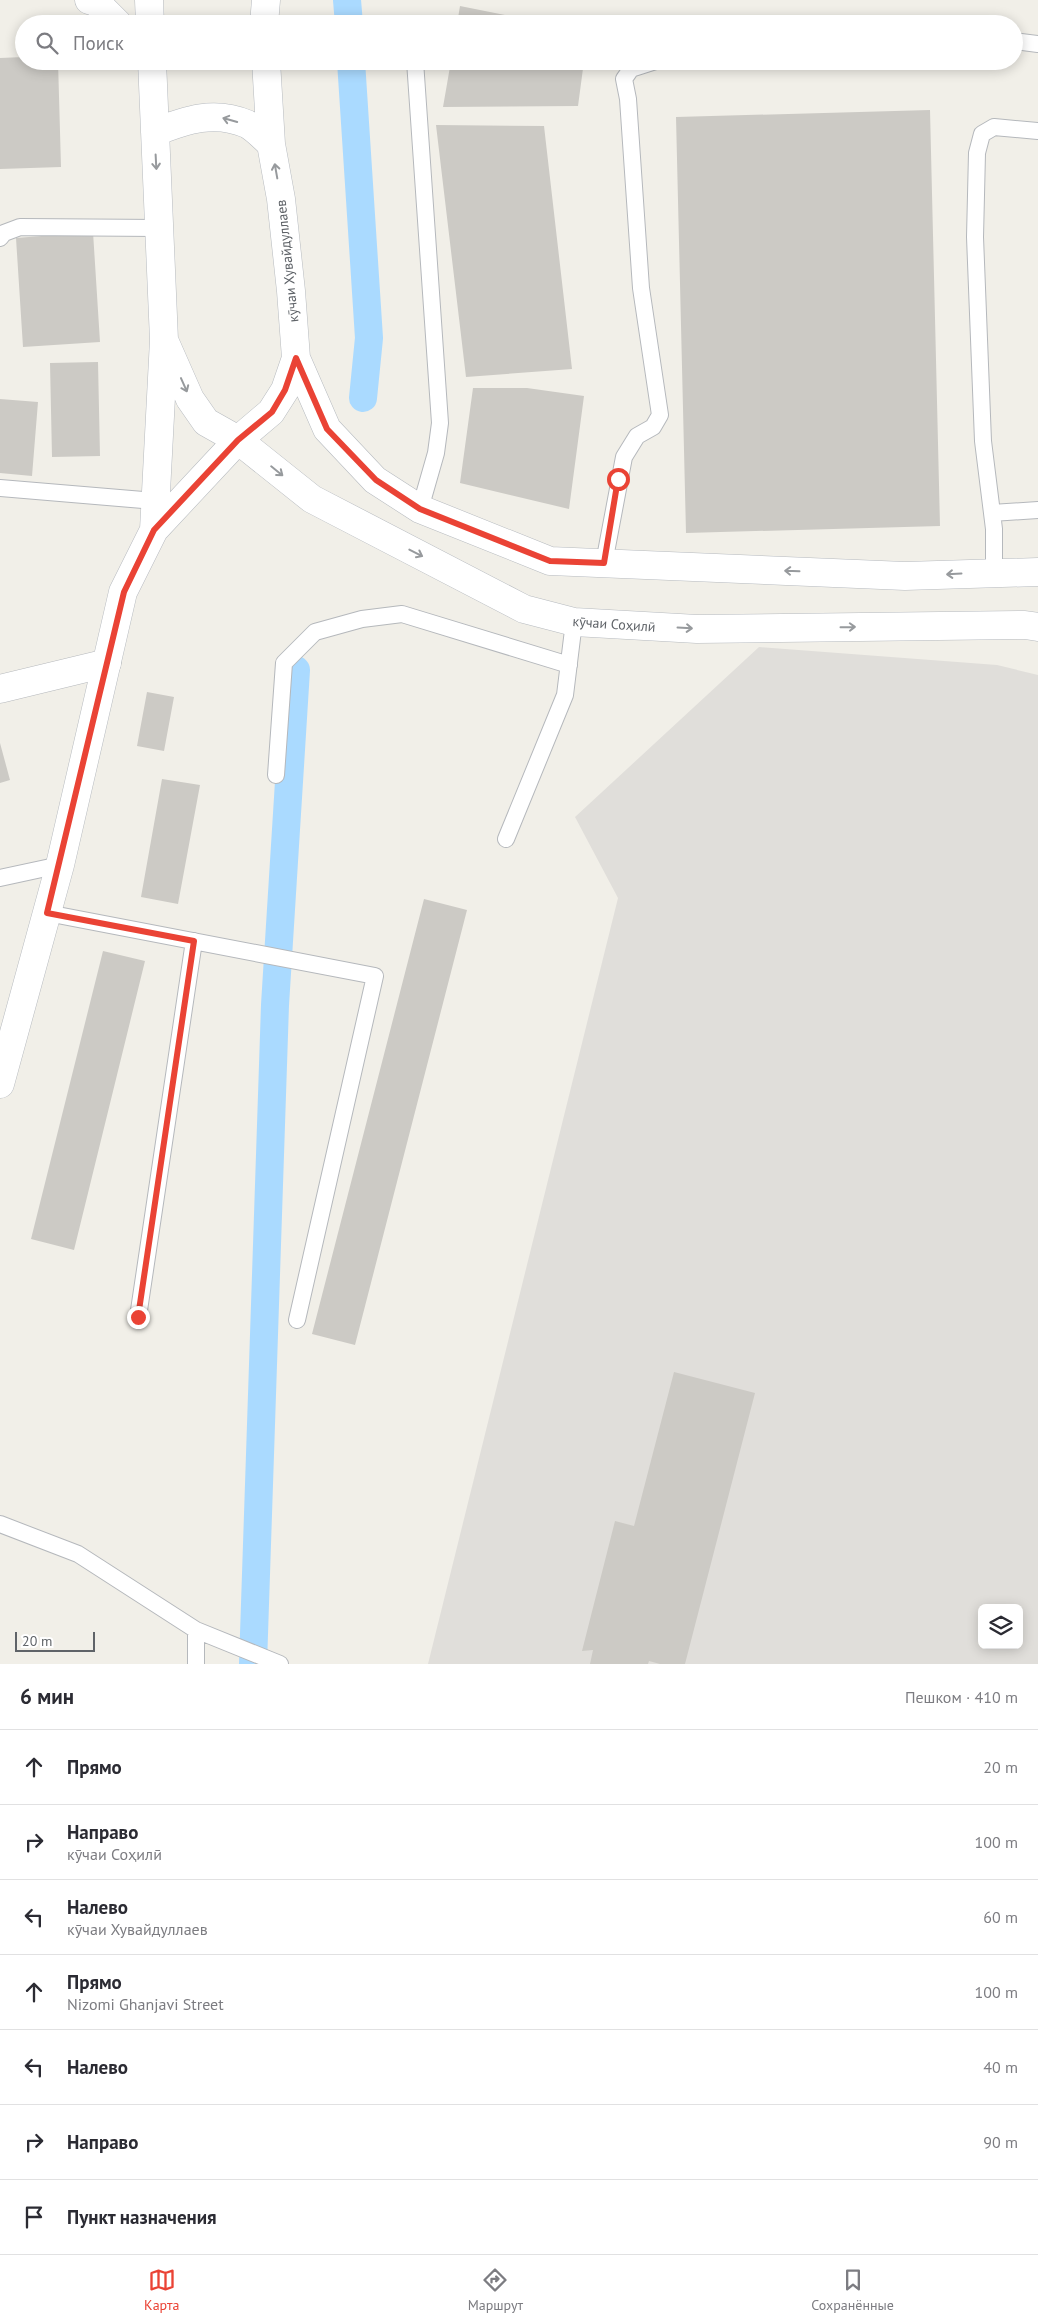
<!DOCTYPE html>
<html lang="ru">
<meta charset="utf-8">
<style>
body{margin:0;font-family:"PT Sans",sans-serif;background:#f7f7f7;color:#2b2b33}
.controls{position:absolute;right:15px;bottom:15px;display:grid;overflow:hidden;border-radius:8px;box-shadow:0 2px 12px #0003}
.controls button{width:45px;height:45px;display:grid;place-items:center;padding:0;border:0;border-bottom:1px solid #e1e1e2;background:#fff;color:#2b2b33;font:25px sans-serif}
.scale{position:absolute;left:15px;bottom:12px;width:80px;box-sizing:border-box;padding-left:5px;border:2px solid #5f6368;border-top:0;font-size:14px;line-height:18px;white-space:nowrap;color:#5f6368;-webkit-text-stroke:4px #fff;paint-order:stroke}
.stop{position:absolute;width:15px;height:15px;margin:-11px;border:4px solid #ea4335;border-radius:50%;background:#fff}
.stop.end{background:#ea4335;border-color:#fff;box-shadow:0 1px 5px #0008}
.list{margin:0;padding:0;list-style:none}
h2{display:flex;justify-content:space-between;align-items:center;height:65px;margin:0;padding:0 20px;font-size:21px}
h2 small{font-size:16px;font-weight:400;color:#7c7c81}
.list li{display:grid;grid-template-columns:32px 1fr auto;gap:15px;align-items:center;box-sizing:border-box;height:75px;padding:0 20px;border-top:1px solid #e1e1e2}
.list b{display:block;font-size:19px;white-space:nowrap}
.list p{margin:0;font-size:16px;white-space:nowrap;color:#7c7c81}
.list em{font-size:16px;font-style:normal;color:#7c7c81}
.icon{flex:none;width:28px;height:28px;fill:none;stroke:currentColor;stroke-width:2;stroke-linecap:round;stroke-linejoin:round}
.map{position:relative;flex:none;width:1038px;height:1664px;overflow:hidden}
.search{position:absolute;background:#fff;box-shadow:0 2px 12px #0003;left:15px;right:15px;top:15px;height:55px;display:flex;align-items:center;gap:12px;box-sizing:border-box;padding:0 18px;border-radius:28px;color:#7c7c81;font-size:19px}
.sheet{height:590px;background:#fff}
nav{display:flex;justify-content:space-around;align-items:center;box-sizing:border-box;height:70px;border-top:1px solid #e1e1e2;background:#fff;font-size:14px;color:#7c7c81}
nav a{display:grid;justify-items:center;gap:2px}
nav .on{color:#ea4335}
.map>svg:first-child{display:block}
.industrial{fill:#e0deda;fill-rule:evenodd}
.lines{fill:none;stroke-linecap:round;stroke-linejoin:round}
.canal{stroke:#aadaff;stroke-width:28}
.building{fill:#cccac5}
.lane-casing{stroke:#b5b8bc;stroke-width:18}
.street-casing{stroke:#b5b8bc;stroke-width:29}
.secondary-casing{stroke:#b6babf;stroke-width:29}
.lane{stroke:#fff;stroke-width:16}
.street{stroke:#fff;stroke-width:28}
.secondary{stroke:#fff;stroke-width:28}
.oneway{stroke:#979a9d}
.route{stroke:#ea4335;stroke-width:6}
.labels{text-anchor:middle;stroke-width:4;stroke-linejoin:round;paint-order:stroke}
.street-label{font-size:14px;fill:#5f6368;stroke:#fff}
</style>
<div class="map">
<svg width="1038" height="1664" viewBox="0 0 1038 1664">
<rect width="100%" height="100%" fill="#f1efe8"/>
<path class="industrial" d="M759 647 997 665 1038 675V1664H428L618 898 575 817ZM982 1608H1019V1645H982Z"/>
<g class="lines">
<path class="canal" d="M347 0 349 24
M351 61 369 338 363 398
M253 1664 275 1005 296 670"/>
</g>
<path class="building" d="M460 6 545 23V24H457Z
M24 57V61H58L61 167 0 169V58Z
M451 61H584L578 106 443 107Z
M930 110 940 526 686 533 676 117Z
M436 125 544 126 572 369 466 377Z
M93 232 100 342 23 347 16 238Z
M98 362 100 456 52 457 50 363Z
M473 388H527L584 396 569 509 460 483Z
M0 399 38 402 32 476 0 473Z
M147 692 174 697 164 751 137 746Z
M0 743 10 780 0 783Z
M162 779 200 785 178 904 141 897Z
M424 899 467 910 355 1345 312 1334Z
M103 951 145 961 74 1250 31 1239Z
M674 1372 755 1393 685 1664H660L649 1661 648 1664H590L593 1650 582 1651 615 1521 634 1526Z"/>
<g class="lines">
<g class="lane-casing">
<path id="lane" d="M1014 41 1038 44
M415 61 440 423 436 453 420 509
M0 238 4 233 20 227 159 228
M0 488 155 501
M992 513 1038 510
M604 563 624 457 637 436 653 427 660 415 641 288 628 99 624 79 631 69 656 61
M994 572V529L983 441 975 237 977 153 982 134 994 127 1038 131
M276 775 284 663 315 632 362 619 402 614 569 665
M506 839 565 695 574 622
M0 878 60 865
M47 913 375 976 297 1320
M138 1317 194 941
M0 1524 78 1554 196 1630 280 1664
M196 1630V1664"/>
</g>
<g class="street-casing">
<path id="street" d="M0 689 107 663"/>
</g>
<g class="secondary-casing">
<path id="secondary" d="M89 0 96 2 118 24
M149 0 150 24
M264 24 266 0
M152 61 164 340 154 530
M155 132C186 120 214 110 247 124 255 128 264 138 271 144
M164 340 190 399 206 422 238 440 271 412 285 390 296 358 291 291 281 199 271 144 266 61
M296 358 327 429 375 480 420 509 550 561 905 576 1038 572
M0 1084 60 865 123 592 154 530 238 440 312 499 524 609 574 622 697 629 1025 625 1038 627"/>
</g>
<use href="#lane" class="lane"/>
<use href="#street" class="street"/>
<use href="#secondary" class="secondary"/>
</g>
<defs><path id="oneway-shaft" d="M-6 0H5M1.5-3L5.5 0L1.5 3" fill="none" stroke-width="1.6" stroke-linecap="round" stroke-linejoin="round" transform="scale(1.25)"/></defs>
<g class="oneway">
<use href="#oneway-shaft" transform="translate(230 120) rotate(-164)"/>
<use href="#oneway-shaft" transform="translate(156 162) rotate(87)"/>
<use href="#oneway-shaft" transform="translate(276 171) rotate(-100)"/>
<use href="#oneway-shaft" transform="translate(184 385) rotate(66)"/>
<use href="#oneway-shaft" transform="translate(277 471) rotate(39)"/>
<use href="#oneway-shaft" transform="translate(416 553) rotate(27)"/>
<use href="#oneway-shaft" transform="translate(792 571) rotate(-178)"/>
<use href="#oneway-shaft" transform="translate(954 574) rotate(177)"/>
<use href="#oneway-shaft" transform="translate(848 627) rotate(-1)"/>
<use href="#oneway-shaft" transform="translate(685 628) rotate(3)"/>
</g>
<g class="lines">
<path class="route" d="M138 1317 194 941 47 913 124 592 154 530 238 440 272 412 285 390 296 358 327 429 376 480 420 509 550 561 604 563 618 479"/>
</g>
<g class="labels">
<g class="street-label">
<text transform="translate(287 261) rotate(-96)" y="5">кӯчаи Хувайдуллаев</text>
<text transform="translate(614 624) rotate(4)" y="5">кӯчаи Соҳилӣ</text>
</g>
</g>
</svg>
<div class="controls">
<button><svg class="icon" aria-label="layers" viewBox="0 0 24 24"><path d="M12 4l9 5-9 5-9-5zM3 14l9 5 9-5"/></svg></button>
</div>
<div class="scale">20 m</div>
<div class="stop" style="left:618px;top:479px"></div>
<div class="stop end" style="left:138px;top:1317px"></div>
<div class="search"><svg class="icon" aria-label="search" viewBox="0 0 24 24"><circle cx="10" cy="10" r="6"/><path d="M15 15l6 6"/></svg>Поиск</div>
</div>
<section class="sheet">
<h2>6 мин<small>Пешком · 410 m</small></h2>
<ul class="list">
<li><svg class="icon" aria-label="ahead" viewBox="0 0 24 24"><path d="M12 20V5M6 11l6-6 6 6"/></svg><div><b>Прямо</b></div><em>20 m</em></li>
<li><svg class="icon" aria-label="right" viewBox="0 0 24 24"><path d="M7 20v-9h11M14 6l5 5-5 5"/></svg><div><b>Направо</b><p>кӯчаи Соҳилӣ</p></div><em>100 m</em></li>
<li><svg class="icon" aria-label="left" viewBox="0 0 24 24"><path d="M17 20v-9H6M10 6l-5 5 5 5"/></svg><div><b>Налево</b><p>кӯчаи Хувайдуллаев</p></div><em>60 m</em></li>
<li><svg class="icon" aria-label="ahead" viewBox="0 0 24 24"><path d="M12 20V5M6 11l6-6 6 6"/></svg><div><b>Прямо</b><p>Nizomi Ghanjavi Street</p></div><em>100 m</em></li>
<li><svg class="icon" aria-label="left" viewBox="0 0 24 24"><path d="M17 20v-9H6M10 6l-5 5 5 5"/></svg><div><b>Налево</b></div><em>40 m</em></li>
<li><svg class="icon" aria-label="right" viewBox="0 0 24 24"><path d="M7 20v-9h11M14 6l5 5-5 5"/></svg><div><b>Направо</b></div><em>90 m</em></li>
<li><svg class="icon" aria-label="arrive" viewBox="0 0 24 24"><path d="M6 21V4h12l-3 4 3 4H6"/></svg><div><b>Пункт назначения</b></div></li>
</ul>
</section>
<nav>
<a class="on"><svg class="icon" aria-label="map" viewBox="0 0 24 24"><path d="M3 6l6-2 6 2 6-2v14l-6 2-6-2-6 2zM9 4v14M15 6v14"/></svg>Карта</a>
<a><svg class="icon" aria-label="directions" viewBox="0 0 24 24"><path d="M12 3l9 9-9 9-9-9zM9 14v-3h6M13 9l2 2-2 2"/></svg>Маршрут</a>
<a><svg class="icon" aria-label="saved" viewBox="0 0 24 24"><path d="M7 4h10v16l-5-4-5 4z"/></svg>Сохранённые</a>
</nav>
